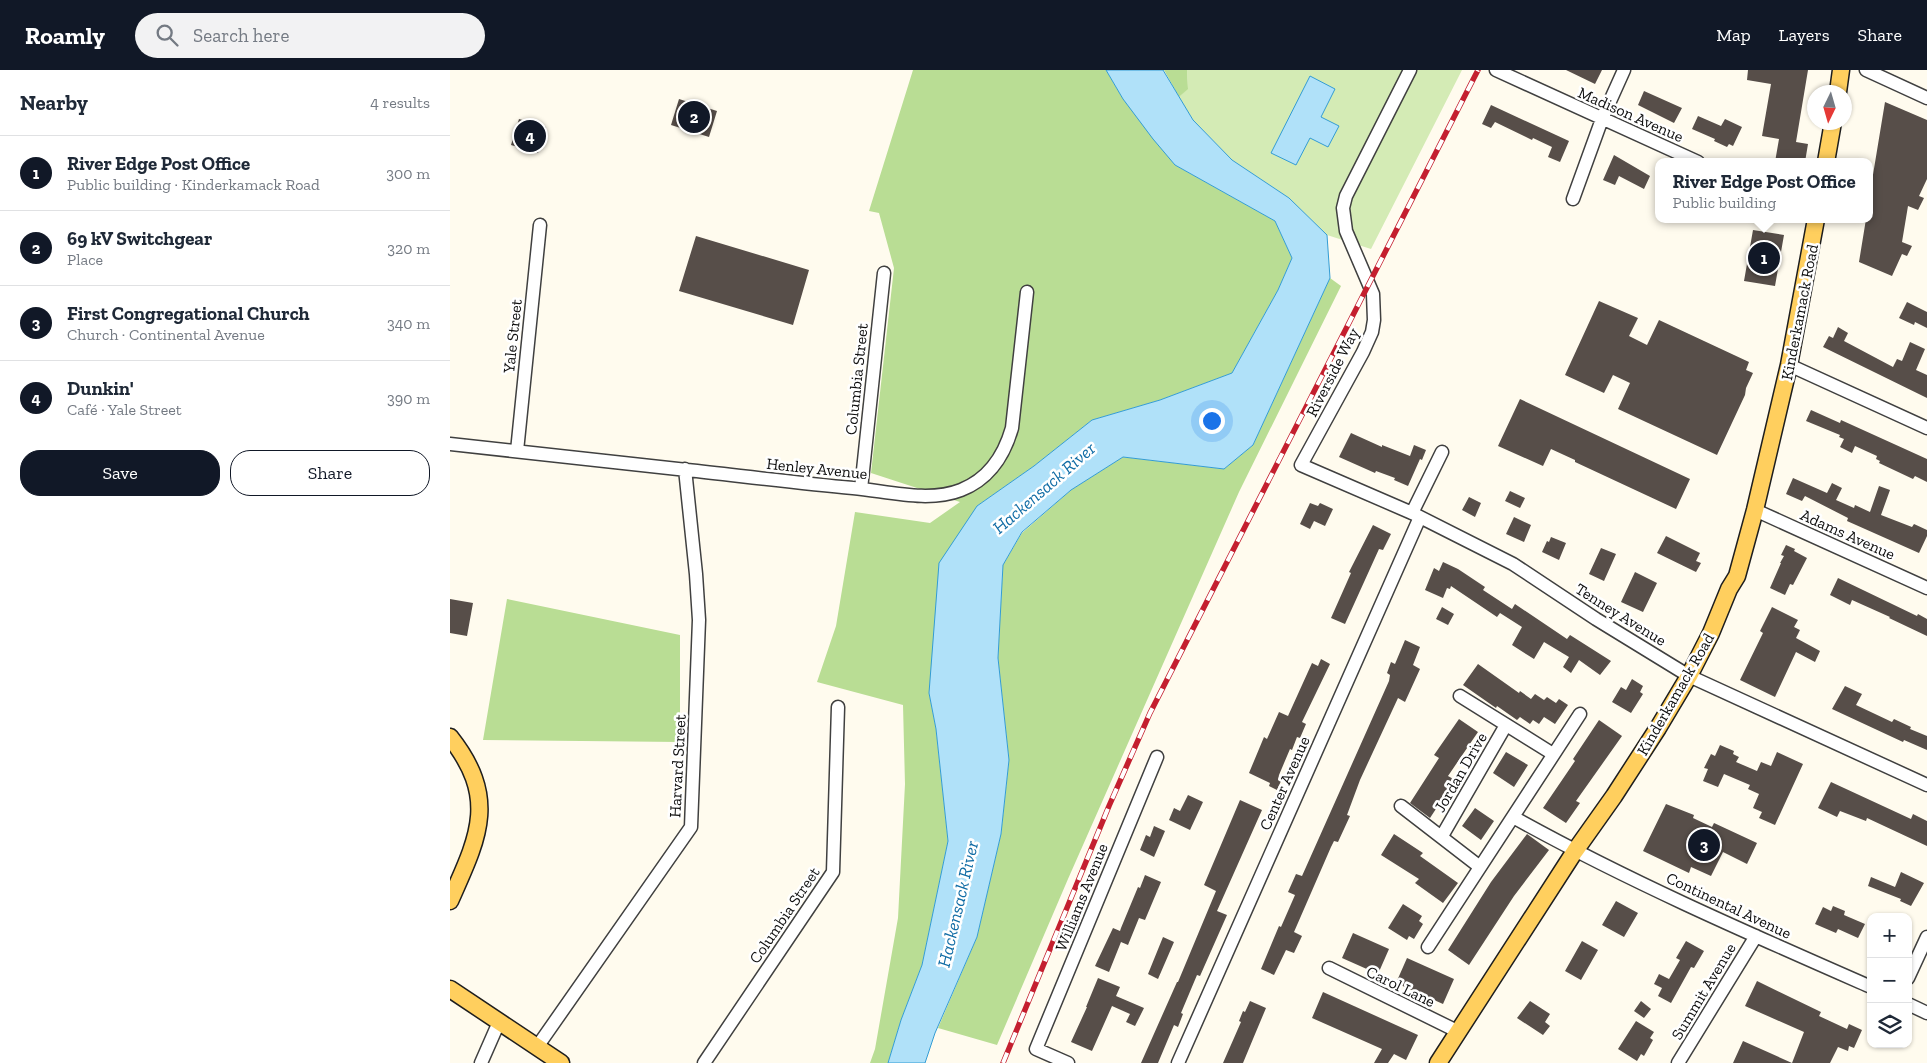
<!DOCTYPE html>
<meta charset="utf-8">
<style>
body{margin:0;font-family:"Zilla Slab",serif;background:#f2f2f3;color:#1f2937}
.controls{position:absolute;right:15px;bottom:15px;display:grid;overflow:hidden;border-radius:10px;box-shadow:0 1px 4px #0004}
.controls button{width:45px;height:45px;display:grid;place-items:center;padding:0;border:0;border-bottom:1px solid #e0e1e3;background:#fff;color:#1f2937;font:25px sans-serif}
.compass{position:absolute;left:1357px;top:15px;width:45px;height:45px;border-radius:50%;background:#fff;box-shadow:0 1px 4px #0004;rotate:185deg}
.you{position:absolute;left:761px;top:350px;width:18px;height:18px;margin:-12px;border:4px solid #fff;border-radius:50%;background:#1a73e8;box-shadow:0 0 0 8px #1a73e833}
.badge{display:grid;place-items:center;width:32px;height:32px;border-radius:50%;background:#111827;color:#fff;font-size:16px;font-weight:700}
.pin{position:absolute;translate:-50% -50%;border:2px solid #fff;box-shadow:0 1px 5px #0006}
.popup{position:absolute;left:1205px;top:88px;width:218px;height:65px;box-sizing:border-box;display:grid;place-content:center;border-radius:10px;background:#fff;filter:drop-shadow(0 1px 4px #0005);font-size:16px;white-space:nowrap;color:#747a83}
.popup b{font-size:19px;color:#1f2937}
.popup::after{content:'';position:absolute;left:50%;top:100%;margin-left:-10px;border:10px solid transparent;border-top-color:#fff}
.list{margin:0;padding:0;list-style:none}
h2{display:flex;justify-content:space-between;align-items:center;height:65px;margin:0;padding:0 20px;font-size:21px}
h2 small{font-size:16px;font-weight:400;color:#747a83}
.list li{display:grid;grid-template-columns:32px 1fr auto;gap:15px;align-items:center;box-sizing:border-box;height:75px;padding:0 20px;border-top:1px solid #e0e1e3}
.list b{display:block;font-size:19px;white-space:nowrap}
.list p{margin:0;font-size:16px;white-space:nowrap;color:#747a83}
.list em{font-size:16px;font-style:normal;color:#747a83}
.actions{display:flex;gap:10px;padding:15px 20px}
.actions a{flex:1;padding:11px 0;border:1px solid #111827;border-radius:20px;text-align:center;font-size:18px;color:#111827}
.actions .main{background:#111827;color:#fff}
.icon{flex:none;width:28px;height:28px;fill:none;stroke:currentColor;stroke-width:2;stroke-linecap:round;stroke-linejoin:round}
.map{position:relative;flex:none;width:1477px;height:993px;overflow:hidden}
header{display:flex;align-items:center;gap:30px;box-sizing:border-box;height:70px;padding:0 25px;background:#111827;color:#fff}
header strong{font-size:24px}
nav{display:flex;gap:28px;margin-inline-start:auto;font-size:18px}
.search{width:350px;height:45px;background:#f2f2f3;display:flex;align-items:center;gap:12px;box-sizing:border-box;padding:0 18px;border-radius:28px;color:#747a83;font-size:19px}
main{display:flex}
aside{flex:1;background:#fff}
.map>svg:first-child{display:block}
.green{fill:#d4ebb5}
.forest{fill:#b9dd94}
.water{fill:#b0e1f9;stroke:#339cd4}
.building{fill:#574e49}
.lines{fill:none;stroke-linecap:round;stroke-linejoin:round}
.minor-casing{stroke:#404040;stroke-width:15}
.major-casing{stroke:#1e1e1e;stroke-width:19}
.minor{stroke:#fff;stroke-width:12}
.major{stroke:#ffcf5e;stroke-width:16}
.rail-casing{stroke:#c41f2f;stroke-width:5.5}
.rail{stroke:#fff;stroke-width:4;stroke-dasharray:11;stroke-linecap:butt}
.labels{text-anchor:middle;stroke-width:5;stroke-linejoin:round;paint-order:stroke}
.street-label{font-size:16px;fill:#0d0d0d;stroke:#fff}
.water-label{font-size:18px;font-style:italic;fill:#106ca5;stroke:#fff}
</style>
<header>
<strong>Roamly</strong>
<div class="search"><svg class="icon" aria-label="search" viewBox="0 0 24 24"><circle cx="10" cy="10" r="6"/><path d="M15 15l6 6"/></svg>Search here</div>
<nav><a>Map</a><a>Layers</a><a>Share</a></nav>
</header>
<main>
<aside>
<h2>Nearby<small>4 results</small></h2>
<ul class="list">
<li><span class="badge">1</span><div><b>River Edge Post Office</b><p>Public building · Kinderkamack Road</p></div><em>300 m</em></li>
<li><span class="badge">2</span><div><b>69 kV Switchgear</b><p>Place</p></div><em>320 m</em></li>
<li><span class="badge">3</span><div><b>First Congregational Church</b><p>Church · Continental Avenue</p></div><em>340 m</em></li>
<li><span class="badge">4</span><div><b>Dunkin'</b><p>Café · Yale Street</p></div><em>390 m</em></li>
</ul>
<div class="actions"><a class="main">Save</a><a>Share</a></div>
</aside>
<div class="map">
<svg width="1477" height="993" viewBox="0 0 1477 993">
<rect width="100%" height="100%" fill="#fffbee"/>
<path class="green" d="M737 0H1012L921 179 877 165 839 128 782 90 743 50 729 27 738 18Z"/>
<path class="forest" d="M463 0H656L673 29 725 95 825 151 842 188 828 220 782 303 710 330 642 350 584 396 527 436 479 623 486 659 498 771 472 895 451 950 438 993H420L425 979 448 848 455 714 453 635 367 612 386 556 405 442 480 453 510 432 421 403 444 198 429 143 419 141Z
M714 0H737L738 19 729 27Z
M880 208 891 216 789 422 618 809 547 975 488 958 527 867 551 764 559 690 548 588 553 495 572 463 621 420 673 387 774 399 803 375Z
M57 529 230 565V672L33 670Z"/>
<path class="water" d="M656 0H713L743 50 782 90 839 128 877 165 880 208 803 375 774 399 673 387 621 420 572 462 553 495 548 588 559 690 551 764 527 867 485 963 475 993H438L451 950 472 895 498 771 486 659 479 623 489 493 527 436 584 396 642 350 710 330 782 303 828 220 842 188 825 151 725 95 703 69 673 29Z
M860 6 885 19 871 47 889 56 878 77 860 68 846 95 821 83Z"/>
<path class="building" d="M1116 0H1152L1145 14Z
M1298 0H1358L1346 72 1358 74 1355 92H1325L1329 69 1312 66 1321 14 1297 10Z
M1194 21 1232 38 1224 53 1188 35Z
M229 29 267 41 259 67 221 55Z
M1435 32 1477 50V109L1469 126 1474 128 1468 140 1458 136 1452 172 1462 176 1457 186 1452 184 1442 206 1409 192 1416 149H1419V129Z
M1041 35 1119 71 1110 92 1098 87 1102 77 1083 68 1082 70 1045 52 1041 58 1032 54Z
M1248 46 1271 56 1275 49 1292 57 1283 76 1279 74 1277 77 1264 71 1265 69 1242 59Z
M69 49 96 57 88 83 61 75Z
M1164 85 1200 106 1194 119 1169 106 1165 115 1153 110Z
M1303 160 1334 165 1325 216 1294 211Z
M246 166 359 200 343 255 229 221Z
M1149 231 1188 248 1179 266 1197 275 1209 250 1299 292 1296 300 1303 303 1296 318 1295 325 1267 385 1168 339 1180 313 1163 305 1154 323 1115 305Z
M1457 232 1477 242V258L1465 252 1464 255 1449 248Z
M1388 257 1398 263 1394 271 1443 297 1447 289 1452 291 1460 272 1475 279 1466 300 1477 305V328L1373 277 1379 266 1383 268Z
M1070 329 1240 409 1226 439 1125 392V390L1101 379 1093 396 1048 376Z
M1361 340 1390 353 1391 350 1477 389V412L1465 406 1463 409 1429 393 1430 391 1426 389 1427 386 1405 376 1402 383 1390 377 1394 369 1389 367 1390 365 1356 351Z
M901 363 932 377V375L960 386 964 375 976 380 972 390 970 389 958 416 944 410 945 408 926 401 925 403 889 387Z
M1343 408 1377 423 1382 413 1392 418 1386 430 1404 438 1405 435 1420 442 1429 416 1440 420 1431 445 1462 457 1464 454 1477 460V466L1469 483 1397 451 1398 448 1355 426 1352 431 1336 424Z
M1060 421 1075 428 1070 438 1055 431Z
M1019 427 1031 433 1025 447 1012 440Z
M860 433 868 436 870 433 883 439 875 456 864 451 860 459 850 454Z
M1064 447 1081 455 1074 472 1056 464Z
M923 455 941 464 933 480 929 479 895 554 881 548 901 503 899 502Z
M1216 466 1250 483 1246 491 1251 493 1246 502 1207 483Z
M1101 467 1116 473 1109 490 1092 482 1097 471 1099 472Z
M1336 475 1345 479 1344 481 1357 488 1343 515 1340 514 1335 525 1320 518 1331 493H1330L1334 486 1331 485Z
M1151 478 1166 484 1154 511 1139 504Z
M993 492 1008 499 1035 517 1033 520 1062 539 1065 534 1117 569 1120 565 1161 591 1150 605 1129 590 1121 603 1113 597 1119 587 1094 572 1084 589 1062 575 1072 557 1050 543 1047 547 1001 516 1000 519 997 518 993 528 975 520 984 498 989 501Z
M1185 502 1207 513 1193 542 1171 532Z
M1388 508 1467 546 1468 544 1477 549V566L1439 548 1440 547 1402 530 1400 535 1380 525Z
M0 529 23 533 17 566 0 563Z
M992 537 1004 544 998 555 986 549Z
M1322 537 1348 550 1344 557 1350 560 1346 568 1370 581 1365 592 1346 582 1325 627 1290 610 1313 563 1310 561Z
M955 570 970 577 963 595 970 599 955 632 948 628 910 710 897 745 900 746 888 772 884 771 881 777 844 862 852 866 844 883 836 880 824 905 811 899 829 856 831 857 845 825 838 822 846 804 852 806 939 611 940 605 937 603 941 592 945 594Z
M871 589 880 594 852 652 856 654 850 668 847 667 842 680 840 679 829 705 828 710 831 711 827 720 819 716 820 713 799 703 814 667 817 669 829 642 838 646 862 593 868 596Z
M1028 594 1069 623 1070 621 1081 629 1085 624 1094 630 1097 627 1106 633 1109 629 1118 635 1105 654 1094 647 1089 654 1083 650 1080 654 1070 647 1067 650 1047 636 1046 638 1013 615Z
M1182 609 1193 616 1190 622 1193 624 1181 643 1162 632 1171 617 1176 620Z
M1395 616 1412 624 1406 635 1442 652 1444 649 1461 657 1460 659 1477 666V680L1454 670 1453 672 1382 639Z
M1009 649 1028 662 998 706 1005 710 980 748 960 733 989 688 984 685Z
M1149 650 1172 666 1126 731 1130 733 1116 753 1093 738 1125 691 1123 689Z
M1270 675 1284 681 1283 684 1289 687 1286 692 1307 701 1311 692 1321 696 1327 682 1353 694 1325 755 1309 748 1312 742 1303 738 1309 724 1298 719 1300 715 1274 704 1268 717 1253 711 1258 699 1254 698 1261 684 1265 686Z
M1056 682 1078 695 1064 717 1043 703Z
M1381 712 1461 749 1463 744 1477 751V776L1417 748 1416 751 1390 741 1387 747 1368 738Z
M738 725 753 732 740 760 719 750 724 738 730 741Z
M790 730 812 740 767 841 777 845 750 906 747 905 731 943 733 944 728 957 724 955 708 993H691L727 912H728L766 821 754 815Z
M1216 734 1244 745 1243 748 1262 757 1264 753 1307 773 1297 794 1273 782 1261 806 1241 797 1239 803 1193 781Z
M1025 738 1044 751 1031 770 1012 756Z
M704 756 715 761 704 787 690 780 696 765 700 767Z
M944 764 973 783 970 786 1008 813 993 833 965 813 969 809 931 785Z
M1077 764 1099 780 1064 826 1019 895 998 880 1041 812Z
M1451 802 1474 813 1461 836 1450 831 1451 829 1418 816 1421 807 1445 817Z
M695 805 711 812 695 850 689 848 678 875 671 872 659 902 645 896 663 858 670 861 671 858 688 817 690 818Z
M1166 831 1188 843 1174 867 1152 855Z
M953 834 972 846 969 851 973 854 964 869 959 866 957 870 938 858Z
M1383 836 1395 841 1394 845 1415 854 1408 868 1388 859 1386 863 1365 854 1373 837 1381 841Z
M903 863 939 879 928 904 892 888Z
M713 867 724 872 708 909 698 904Z
M1132 871 1148 880 1131 910 1115 901Z
M1236 871 1254 881 1244 898 1241 897 1221 933 1208 926 1212 918 1204 914 1209 904 1219 909 1230 890 1226 888Z
M957 888 1004 909 993 934 946 913Z
M648 908 670 917 666 926 694 938 685 956 676 952 680 944 662 936 642 981 621 972 637 937H636Z
M1307 911 1371 942 1369 946 1397 959 1399 954 1412 960 1404 978 1399 976 1398 981 1388 977 1380 993H1283L1293 971 1342 993 1354 962 1295 936Z
M873 922 968 965 956 990 944 984 938 993H924L932 979 862 948Z
M800 931 816 938 803 969 793 993H773L791 952 789 951 793 941 795 942Z
M1080 931 1100 944 1095 952 1100 956 1093 965 1067 948Z
M1191 931 1201 939 1194 948 1184 941Z
M1186 951 1204 962 1200 968 1203 970 1194 986 1191 984 1187 991 1168 979Z"/>
<g class="lines">
<g class="minor-casing">
<path id="minor" d="M960 0 896 126 893 138 896 161 923 224 924 250 922 262 913 282 851 395 962 443 1063 494 1146 549 1239 606 1477 715
M1046 0 1248 92
M1416 0 1477 28
M1123 129 1152 49 1174 0
M1339 295 1477 358
M0 374C79 382 158 391 237 400 292 406 347 413 403 418 437 421 478 433 511 420 539 409 554 386 562 358L577 222
M67 381 90 155
M411 419 434 203
M1305 440 1477 518
M962 443 992 382
M1010 626 1103 684
M951 736 1030 797
M1063 747C1178 811 1300 864 1421 917
M992 766 1056 655
M978 877 1130 644
M879 898 1009 962
M1458 908 1477 867
M1458 934 1477 943
M87 977 241 757 249 550 246 504 235 399
M31 993 49 952
M254 993 383 802 388 637
M618 993 586 979 707 687
M728 993 970 447
M1228 993 1306 866"/>
</g>
<g class="major-casing">
<path id="major" d="M1388 22 1391 0
M1376 92 1383 52
M0 667C49 729 28 768 0 831
M0 919 111 993
M988 993 1125 781 1164 726 1208 658 1239 606 1261 563 1279 519 1287 506 1305 440 1339 295 1366 149"/>
</g>
<use href="#minor" class="minor"/>
<use href="#major" class="major"/>
<g class="rail-casing">
<path id="rail" d="M553 993 659 736 700 643 1028 0"/>
</g>
<use href="#rail" class="rail"/>
</g>
<g class="labels">
<g class="street-label">
<text transform="translate(1181 44) rotate(24)" y="6">Madison Avenue</text>
<text transform="translate(1349 242) rotate(-79)" y="6">Kinderkamack Road</text>
<text transform="translate(62 266) rotate(-84)" y="6">Yale Street</text>
<text transform="translate(882 302) rotate(-63)" y="6">Riverside Way</text>
<text transform="translate(406 309) rotate(-84)" y="6">Columbia Street</text>
<text transform="translate(367 398) rotate(6)" y="6">Henley Avenue</text>
<text transform="translate(1398 464) rotate(24)" y="6">Adams Avenue</text>
<text transform="translate(1171 544) rotate(32)" y="6">Tenney Avenue</text>
<text transform="translate(1225 624) rotate(-60)" y="6">Kinderkamack Road</text>
<text transform="translate(227 696) rotate(-87)" y="6">Harvard Street</text>
<text transform="translate(1010 702) rotate(-60)" y="6">Jordan Drive</text>
<text transform="translate(834 713) rotate(-66)" y="6">Center Avenue</text>
<text transform="translate(631 827) rotate(-68)" y="6">Williams Avenue</text>
<text transform="translate(1279 835) rotate(25)" y="6">Continental Avenue</text>
<text transform="translate(334 845) rotate(-56)" y="6">Columbia Street</text>
<text transform="translate(951 916) rotate(26)" y="6">Carol Lane</text>
<text transform="translate(1253 921) rotate(-59)" y="6">Summit Avenue</text>
</g>
<g class="water-label">
<text transform="translate(594 418) rotate(-41)" y="6">Hackensack River</text>
<text transform="translate(508 834) rotate(-77)" y="6">Hackensack River</text>
</g>
</g>
</svg>
<div class="controls">
<button>+</button>
<button>−</button>
<button><svg class="icon" aria-label="layers" viewBox="0 0 24 24"><path d="M12 4l9 5-9 5-9-5zM3 14l9 5 9-5"/></svg></button>
</div>
<svg class="compass" viewBox="-18 -18 36 36"><path d="M0-13l5 13h-10z" fill="#e53935"/><path d="M0 13l5-13h-10z" fill="#747a83"/></svg>
<div class="you"></div>
<div class="pin badge" style="left:1314px;top:188px">1</div>
<div class="popup"><b>River Edge Post Office</b>Public building</div>
<div class="pin badge" style="left:244px;top:47px">2</div>
<div class="pin badge" style="left:1254px;top:775px">3</div>
<div class="pin badge" style="left:80px;top:66px">4</div>
</div>
</main>
